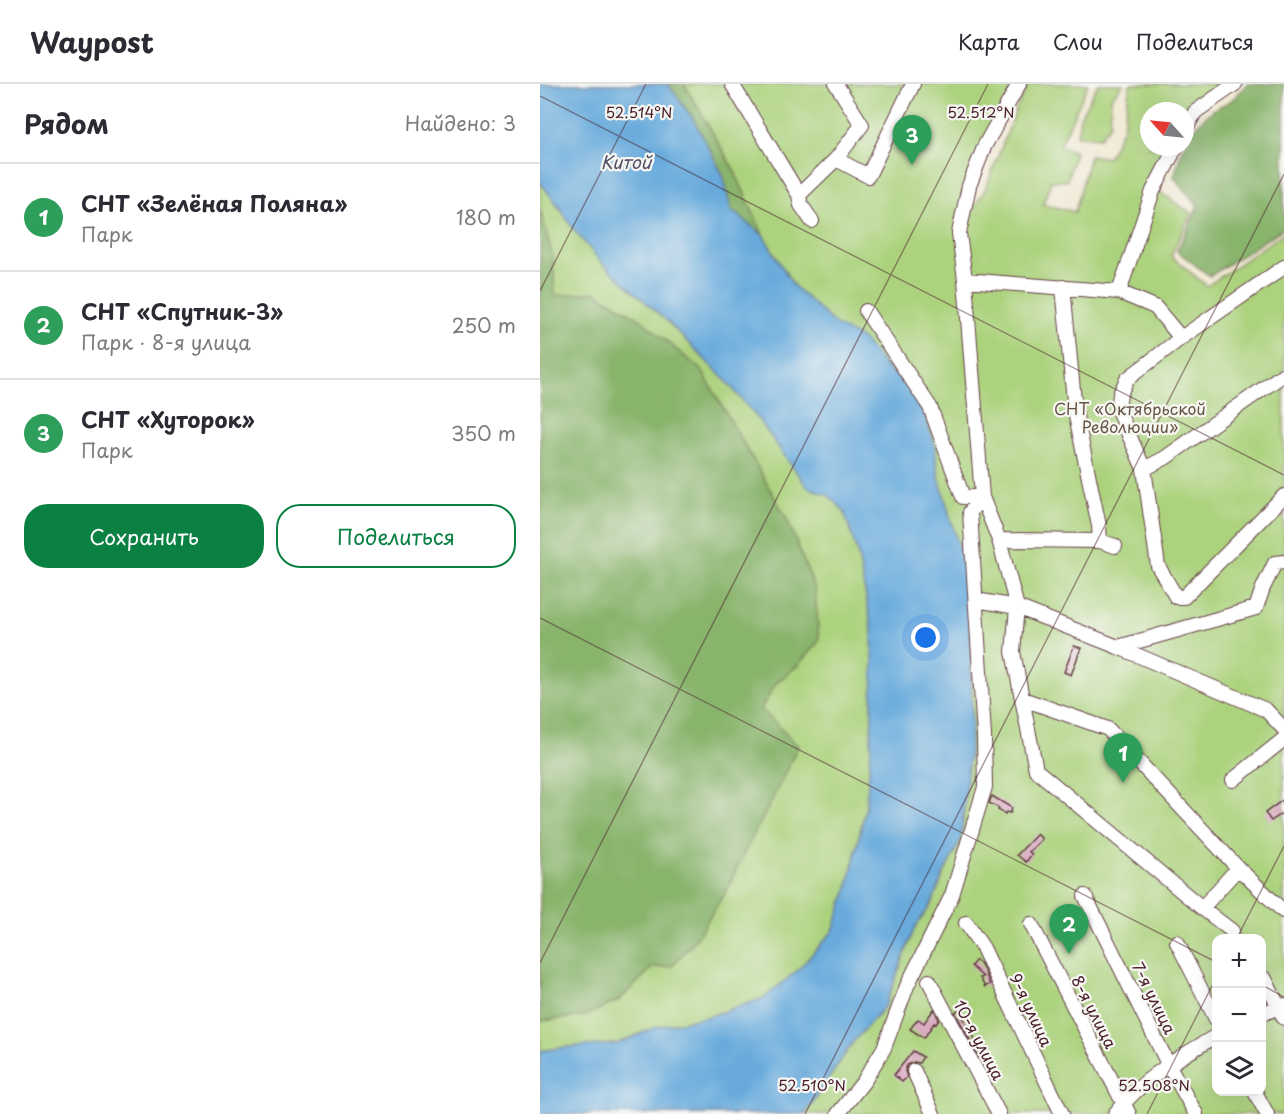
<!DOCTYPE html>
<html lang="ru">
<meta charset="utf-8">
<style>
body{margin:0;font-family:"Playpen Sans",sans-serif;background:#f7f7f7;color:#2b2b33}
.controls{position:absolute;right:18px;bottom:18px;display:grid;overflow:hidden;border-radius:12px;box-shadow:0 6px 24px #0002}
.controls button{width:54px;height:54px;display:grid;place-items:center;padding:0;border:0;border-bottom:2px solid #e1e1e2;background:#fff;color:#2b2b33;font:30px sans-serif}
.compass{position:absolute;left:600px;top:18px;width:54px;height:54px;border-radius:50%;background:#fff;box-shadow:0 6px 24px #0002;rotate:297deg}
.you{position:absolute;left:386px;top:554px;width:21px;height:21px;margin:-15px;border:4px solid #fff;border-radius:50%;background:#1a73e8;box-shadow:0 0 0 9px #1a73e833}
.badge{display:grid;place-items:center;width:39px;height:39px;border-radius:50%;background:#0b8043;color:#fff;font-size:20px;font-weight:700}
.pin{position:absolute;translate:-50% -50px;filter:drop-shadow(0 2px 3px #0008)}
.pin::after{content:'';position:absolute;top:32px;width:21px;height:18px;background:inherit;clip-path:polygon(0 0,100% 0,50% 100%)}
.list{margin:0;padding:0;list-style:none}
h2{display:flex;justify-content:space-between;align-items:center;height:78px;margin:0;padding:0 24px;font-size:26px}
h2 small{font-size:20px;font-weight:400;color:#7c7c81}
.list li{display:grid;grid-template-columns:39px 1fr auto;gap:18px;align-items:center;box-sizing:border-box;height:108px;padding:0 24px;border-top:2px solid #e1e1e2}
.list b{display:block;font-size:22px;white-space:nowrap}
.list p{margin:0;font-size:20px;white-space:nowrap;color:#7c7c81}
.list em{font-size:20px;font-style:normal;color:#7c7c81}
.actions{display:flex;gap:12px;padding:18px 24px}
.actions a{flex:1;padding:14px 0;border:2px solid #0b8043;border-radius:24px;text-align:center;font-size:21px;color:#0b8043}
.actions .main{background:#0b8043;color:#fff}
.icon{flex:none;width:33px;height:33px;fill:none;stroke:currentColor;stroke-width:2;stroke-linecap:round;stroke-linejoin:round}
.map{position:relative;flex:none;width:744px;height:1030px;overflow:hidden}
header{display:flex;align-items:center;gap:36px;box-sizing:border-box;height:84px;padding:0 30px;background:#fff;border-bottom:2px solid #e1e1e2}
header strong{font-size:28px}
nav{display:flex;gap:33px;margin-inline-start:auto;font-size:21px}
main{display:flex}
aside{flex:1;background:#fff}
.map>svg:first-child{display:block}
.green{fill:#acd27d;stroke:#7b7854;stroke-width:1.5;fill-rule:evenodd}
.forest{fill:#89b46c;stroke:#6a6a4c;stroke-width:1.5}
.water{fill:#68aadc;stroke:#596484;stroke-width:1.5}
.building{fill:#daa7c1}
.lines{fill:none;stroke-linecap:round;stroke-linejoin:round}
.minor-casing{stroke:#633d44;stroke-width:16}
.minor{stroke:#fff;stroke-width:14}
.ticks{fill:none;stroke:#4a1f2b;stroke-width:1.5;stroke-opacity:0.45}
.labels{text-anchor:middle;stroke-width:4.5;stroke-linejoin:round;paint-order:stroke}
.park-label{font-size:16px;fill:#675544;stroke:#f6f6f2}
.street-label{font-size:16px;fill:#4a1f2b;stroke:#f6f6f2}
.water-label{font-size:18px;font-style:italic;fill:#545069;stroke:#f6f6f2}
.ticks-label{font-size:15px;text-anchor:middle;fill:#4a1f2b;stroke:#f6f6f2;stroke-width:4.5;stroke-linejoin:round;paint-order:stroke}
</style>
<header>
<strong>Waypost</strong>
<nav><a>Карта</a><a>Слои</a><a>Поделиться</a></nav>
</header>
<main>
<aside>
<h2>Рядом<small>Найдено: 3</small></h2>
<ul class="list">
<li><span class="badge" style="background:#2e9e5b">1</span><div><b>СНТ «Зелёная Поляна»</b><p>Парк</p></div><em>180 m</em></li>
<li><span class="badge" style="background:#2e9e5b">2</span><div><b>СНТ «Спутник-3»</b><p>Парк · 8-я улица</p></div><em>250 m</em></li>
<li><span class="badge" style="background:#2e9e5b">3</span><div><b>СНТ «Хуторок»</b><p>Парк</p></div><em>350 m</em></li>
</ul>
<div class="actions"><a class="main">Сохранить</a><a>Поделиться</a></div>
</aside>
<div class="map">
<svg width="744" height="1030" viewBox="0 0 744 1030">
<rect width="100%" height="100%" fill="#f6f6f2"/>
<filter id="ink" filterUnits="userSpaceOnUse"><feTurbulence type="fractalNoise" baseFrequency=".0167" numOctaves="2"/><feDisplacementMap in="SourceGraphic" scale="12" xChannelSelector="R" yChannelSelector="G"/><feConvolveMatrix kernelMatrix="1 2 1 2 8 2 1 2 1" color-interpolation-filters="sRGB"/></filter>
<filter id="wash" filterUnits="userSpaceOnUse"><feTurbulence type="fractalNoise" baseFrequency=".008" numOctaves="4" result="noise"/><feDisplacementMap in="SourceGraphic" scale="24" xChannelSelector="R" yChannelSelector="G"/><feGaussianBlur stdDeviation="1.35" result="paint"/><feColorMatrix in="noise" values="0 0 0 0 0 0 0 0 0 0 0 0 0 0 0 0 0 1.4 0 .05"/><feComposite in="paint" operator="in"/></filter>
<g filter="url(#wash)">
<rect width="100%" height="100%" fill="#f0e8d2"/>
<path class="green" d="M144 0H473L420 143 445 106 478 21 489 0H548L520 62 535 68 527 97H511L503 120 535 128 550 71 568 74 583 44 590 0H677L645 34V27H609V63H628L608 100 651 129 631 172 667 202 744 149V1030H265L313 958 345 922 375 843 391 821 404 789 421 756 432 639 430 503 398 390 394 358 386 334 372 305 347 284 321 254 297 242 253 201 223 151 194 86ZM676 854H722V1008H676Z
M558 0H583L571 14 570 41 560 53 537 52 540 33Z
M0 98 60 177 128 238 188 299 219 336 267 403 288 411 304 427 318 471 326 513 332 546 333 583 331 664 326 722 308 803 293 847 258 886 224 914 167 933 116 943 77 960 28 963 0 967V937L45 932 79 916 113 883 132 882 155 856 186 807 208 761 230 720 220 625 236 599 258 581 275 505 247 435 162 287 100 235 55 208 14 212 13 174 0 125Z"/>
<path class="forest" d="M128 0H144L194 86 223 151 191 126 183 91 153 35Z
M707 0H744V144L670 192 637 167 658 122 634 93 643 63H645L647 50 673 26 692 16Z
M0 125 13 174 15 212 55 208 100 235 162 287 247 435 275 505 279 557 258 581 236 599 221 625 258 662 230 720 208 761 186 807 155 856 132 882 113 883 79 916 45 932 0 937Z"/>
<path class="water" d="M0 0H128L153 35 183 91 191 126 223 151 253 201 297 242 321 254 347 284 372 305 386 334 394 358 398 390 430 503 432 639 421 756 404 789 391 821 375 843 345 922 313 958 265 1030H0V967L28 963 77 960 116 943 167 933 224 914 258 886 293 847 308 803 326 722 331 664 333 583 332 546 326 513 318 471 304 427 288 411 267 403 219 336 188 299 128 238 60 177 34 146 18 121 0 98Z"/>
<g id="blocks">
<path class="building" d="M534 562 541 564 531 591 524 588Z
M452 712 472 724 470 729 466 728 465 730 458 726 459 724 449 719Z
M744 715V728L731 737 725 729Z
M497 750 502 755 489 768 492 770 486 778 477 771Z
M436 876 441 880 450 900 445 903 440 894 443 893 431 882Z
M394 925 399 936 396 940 394 939 384 954 370 945 378 935 384 939Z
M419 926 442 968 443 971 439 973 415 928Z
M373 967 383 973 379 979 374 978 367 981 365 987 367 993 362 998 354 991Z"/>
</g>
</g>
<g filter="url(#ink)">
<use href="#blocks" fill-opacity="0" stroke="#633d44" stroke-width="1.5"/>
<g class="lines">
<g class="minor-casing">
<path id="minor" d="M192 0 259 111 296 75 322 41 296 0
M479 0 445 61 429 102 419 149 425 196 442 413 459 456 477 523 473 568 496 686 662 824 692 847
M645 46 655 28 695 0
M296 75 328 92 373 0
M259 111 261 121 272 137
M744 183 641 254 587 295 580 310 578 326 604 385 618 482 636 513H644L744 412
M425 196 579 208 615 223 641 254
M523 203 535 327 559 442 560 457
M579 208 613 107 636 63
M326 227 390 323 423 413H442
M604 385 625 374 744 290
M459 456 560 457 575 462
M436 516 477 523 578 563 726 626 744 645
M578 563 716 524 723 504 735 479 744 478
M483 615 568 645 698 784 743 827
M693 696 744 655
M545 812 628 980 656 1030
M662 824 698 784
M426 839 443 864 522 1030
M491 840 589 1030
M637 858 676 935
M725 895 744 934
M389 897 459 1030
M722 930 744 921
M374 987 393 1030
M715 1008 727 1030
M298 1030 324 997 344 964 367 902 412 811 445 703 444 652 430 428 442 413
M575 1030C600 996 640 973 676 952"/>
</g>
<use href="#minor" class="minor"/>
</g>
</g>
<path class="ticks" d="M0 12 744 391M0 207 106 0M0 534 676 878M697 854 744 762M0 879 448 0M722 901 744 913M265 1030 744 90M607 1030 676 894"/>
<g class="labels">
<g class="park-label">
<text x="590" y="331">СНТ «Октябрьской<tspan x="590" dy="18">Революции»</tspan></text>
</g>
<g class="street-label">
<text transform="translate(614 914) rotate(64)" y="6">7-я улица</text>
<text transform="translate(491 926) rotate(65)" y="6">9-я улица</text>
<text transform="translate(554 928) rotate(63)" y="6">8-я улица</text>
<text transform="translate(439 956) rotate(62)" y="6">10-я улица</text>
</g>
<g class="water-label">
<text x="86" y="85">Китой</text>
</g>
</g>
<g class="ticks-label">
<text x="99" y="34">52.514°N</text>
<text x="441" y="34">52.512°N</text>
<text x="272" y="1007">52.510°N</text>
<text x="614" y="1007">52.508°N</text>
</g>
</svg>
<div class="controls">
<button>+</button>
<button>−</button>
<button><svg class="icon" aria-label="layers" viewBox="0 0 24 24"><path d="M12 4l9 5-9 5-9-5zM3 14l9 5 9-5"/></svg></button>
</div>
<svg class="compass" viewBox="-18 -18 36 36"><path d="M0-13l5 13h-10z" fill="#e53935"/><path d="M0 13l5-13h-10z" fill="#7c7c81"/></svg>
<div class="you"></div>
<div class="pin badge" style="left:583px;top:699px;background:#2e9e5b">1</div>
<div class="pin badge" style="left:529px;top:870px;background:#2e9e5b">2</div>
<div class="pin badge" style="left:372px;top:81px;background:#2e9e5b">3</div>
</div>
</main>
